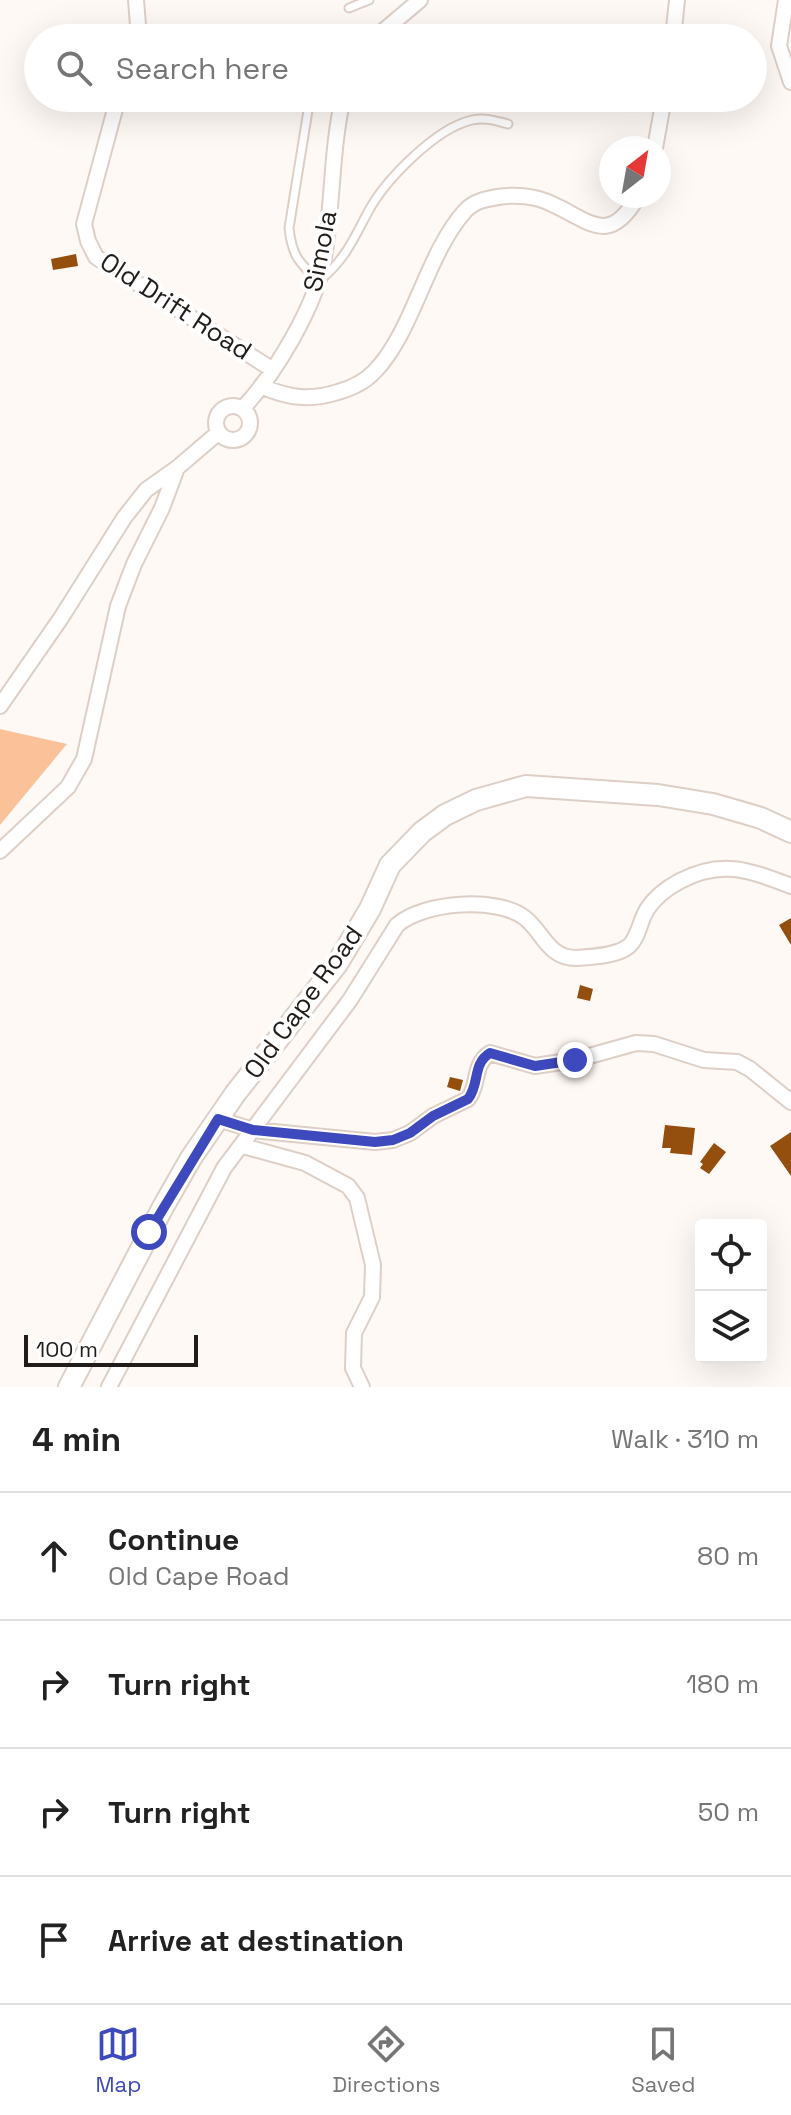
<!DOCTYPE html>
<meta charset="utf-8">
<style>
body{margin:0;font-family:"Space Grotesk",sans-serif;background:#f2f2f2;color:#222}
.controls{position:absolute;right:24px;bottom:24px;display:grid;overflow:hidden;border-radius:8px;box-shadow:0 8px 32px #0002}
.controls button{width:72px;height:72px;display:grid;place-items:center;padding:0;border:0;border-bottom:2px solid #e0e0e0;background:#fff;color:#222;font:40px sans-serif}
.compass{position:absolute;left:599px;top:136px;width:72px;height:72px;border-radius:50%;background:#fff;box-shadow:0 8px 32px #0002;rotate:31deg}
.scale{position:absolute;left:24px;bottom:20px;width:174px;box-sizing:border-box;padding-left:8px;border:4px solid #211c19;border-top:0;font-size:22px;line-height:28px;white-space:nowrap;color:#211c19;-webkit-text-stroke:6px #fff;paint-order:stroke}
.stop{position:absolute;width:24px;height:24px;margin:-18px;border:6px solid #3e49bd;border-radius:50%;background:#fff}
.stop.end{background:#3e49bd;border-color:#fff;box-shadow:0 2px 8px #0008}
.list{margin:0;padding:0;list-style:none}
h2{display:flex;justify-content:space-between;align-items:center;height:104px;margin:0;padding:0 32px;font-size:34px}
h2 small{font-size:26px;font-weight:400;color:#767676}
.list li{display:grid;grid-template-columns:52px 1fr auto;gap:24px;align-items:center;box-sizing:border-box;height:128px;padding:0 32px;border-top:2px solid #e0e0e0}
.list b{display:block;font-size:30px;white-space:nowrap}
.list p{margin:0;font-size:26px;white-space:nowrap;color:#767676}
.list em{font-size:26px;font-style:normal;color:#767676}
.icon{flex:none;width:44px;height:44px;fill:none;stroke:currentColor;stroke-width:2;stroke-linecap:round;stroke-linejoin:round}
.map{position:relative;flex:none;width:791px;height:1387px;overflow:hidden}
.search{position:absolute;background:#fff;box-shadow:0 8px 32px #0002;left:24px;right:24px;top:24px;height:88px;display:flex;align-items:center;gap:20px;box-sizing:border-box;padding:0 28px;border-radius:44px;color:#767676;font-size:30px}
.sheet{height:616px;background:#fff}
nav{display:flex;justify-content:space-around;align-items:center;box-sizing:border-box;height:112px;border-top:2px solid #e0e0e0;background:#fff;font-size:22px;color:#767676}
nav a{display:grid;justify-items:center;gap:4px}
nav .on{color:#3e49bd}
.map>svg:first-child{display:block}
.green{fill:#fbc29a}
.building{fill:#944e0d}
.lines{fill:none;stroke-linecap:round;stroke-linejoin:round}
.lane-casing{stroke:#ddcfc6;stroke-width:11}
.street-casing{stroke:#ddcfc6;stroke-width:18}
.secondary-casing{stroke:#ddcfc6;stroke-width:24}
.lane{stroke:#fff;stroke-width:7}
.street{stroke:#fff;stroke-width:14}
.secondary{stroke:#fff;stroke-width:20}
.route{stroke:#3e49bd;stroke-width:10}
.labels{text-anchor:middle;stroke-width:8;stroke-linejoin:round;paint-order:stroke}
.street-label{font-size:26px;fill:#211c19;stroke:#fff}
</style>
<div class="map">
<svg width="791" height="1387" viewBox="0 0 791 1387">
<rect width="100%" height="100%" fill="#fff9f5"/>
<path class="green" d="M0 729 67 744 0 825Z"/>
<path class="building" d="M76 254 78 266 53 270 51 259Z
M791 918V945L779 925Z
M580 985 593 989 590 1001 577 998Z
M450 1077 463 1080 460 1091 447 1087Z
M665 1125 695 1128 692 1155 670 1153 671 1148H662Z
M791 1132V1176L770 1146Z
M714 1143 726 1152 709 1174 700 1168 703 1164 700 1162Z"/>
<g class="lines">
<g class="lane-casing">
<path id="lane" d="M349 8 369 0
M310 98 289 228C292 256 299 263 319 281 345 260 353 240 368 212 385 180 436 128 472 120 485 117 496 121 508 124"/>
</g>
<g class="street-casing">
<path id="street" d="M786 0 779 46 791 82
M134 38 138 25 136 0
M375 38 420 0
M673 38 677 0
M118 98 84 224 88 241 96 257 273 370
M655 148 664 98
M261 386C288 398 310 401 338 392 352 388 365 382 375 371 413 332 427 253 465 211 474 201 486 199 498 197 515 194 536 196 552 204 590 221 609 247 638 196
M216 423a17 17 0 1 1 34 0a17 17 0 1 1-34 0Z
M243 408C275 374 317 304 324 258 333 205 331 150 343 98
M0 706 61 618 124 518 146 490 177 468 219 432
M0 851 68 787 84 759 118 606 134 564 162 508 177 468
M218 1119 253 1130 375 1142 393 1140 410 1133 433 1116 468 1099C480 1084 472 1065 490 1053L535 1066 575 1060 636 1043 654 1044 704 1060 737 1062 750 1069 791 1102
M243 1146 305 1163 348 1186 357 1198 373 1265 372 1297 354 1333 353 1368 362 1387
M109 1387 224 1168 350 1000 397 925C423 902 497 896 525 918 543 932 548 958 576 958 591 957 617 956 629 946 639 937 640 919 648 908 656 896 667 888 680 881 722 859 749 870 791 886"/>
</g>
<g class="secondary-casing">
<path id="secondary" d="M69 1387 163 1207 191 1158 235 1094 337 964 370 909 390 865 422 832 445 815 476 800 526 786 658 795 713 804 761 818 791 832"/>
</g>
<use href="#lane" class="lane"/>
<use href="#street" class="street"/>
<use href="#secondary" class="secondary"/>
</g>
<g class="lines">
<path class="route" d="M149 1232 218 1119 253 1130 375 1142 393 1140 410 1133 433 1116 468 1099C480 1084 472 1064 490 1053L535 1066 575 1060"/>
</g>
<g class="labels">
<g class="street-label">
<text transform="translate(320 251) rotate(-79)" y="9">Simola</text>
<text transform="translate(176 306) rotate(33)" y="9">Old Drift Road</text>
<text transform="translate(303 1002) rotate(-54)" y="9">Old Cape Road</text>
</g>
</g>
</svg>
<div class="controls">
<button><svg class="icon" aria-label="locate" viewBox="0 0 24 24"><circle cx="12" cy="12" r="6"/><path d="M12 2v4M12 18v4M2 12h4M18 12h4"/></svg></button>
<button><svg class="icon" aria-label="layers" viewBox="0 0 24 24"><path d="M12 4l9 5-9 5-9-5zM3 14l9 5 9-5"/></svg></button>
</div>
<svg class="compass" viewBox="-18 -18 36 36"><path d="M0-13l5 13h-10z" fill="#e53935"/><path d="M0 13l5-13h-10z" fill="#767676"/></svg>
<div class="scale">100 m</div>
<div class="stop" style="left:149px;top:1232px"></div>
<div class="stop end" style="left:575px;top:1060px"></div>
<div class="search"><svg class="icon" aria-label="search" viewBox="0 0 24 24"><circle cx="10" cy="10" r="6"/><path d="M15 15l6 6"/></svg>Search here</div>
</div>
<section class="sheet">
<h2>4 min<small>Walk · 310 m</small></h2>
<ul class="list">
<li><svg class="icon" aria-label="ahead" viewBox="0 0 24 24"><path d="M12 20V5M6 11l6-6 6 6"/></svg><div><b>Continue</b><p>Old Cape Road</p></div><em>80 m</em></li>
<li><svg class="icon" aria-label="right" viewBox="0 0 24 24"><path d="M7 20v-9h11M14 6l5 5-5 5"/></svg><div><b>Turn right</b></div><em>180 m</em></li>
<li><svg class="icon" aria-label="right" viewBox="0 0 24 24"><path d="M7 20v-9h11M14 6l5 5-5 5"/></svg><div><b>Turn right</b></div><em>50 m</em></li>
<li><svg class="icon" aria-label="arrive" viewBox="0 0 24 24"><path d="M6 21V4h12l-3 4 3 4H6"/></svg><div><b>Arrive at destination</b></div></li>
</ul>
</section>
<nav>
<a class="on"><svg class="icon" aria-label="map" viewBox="0 0 24 24"><path d="M3 6l6-2 6 2 6-2v14l-6 2-6-2-6 2zM9 4v14M15 6v14"/></svg>Map</a>
<a><svg class="icon" aria-label="directions" viewBox="0 0 24 24"><path d="M12 3l9 9-9 9-9-9zM9 14v-3h6M13 9l2 2-2 2"/></svg>Directions</a>
<a><svg class="icon" aria-label="saved" viewBox="0 0 24 24"><path d="M7 4h10v16l-5-4-5 4z"/></svg>Saved</a>
</nav>
